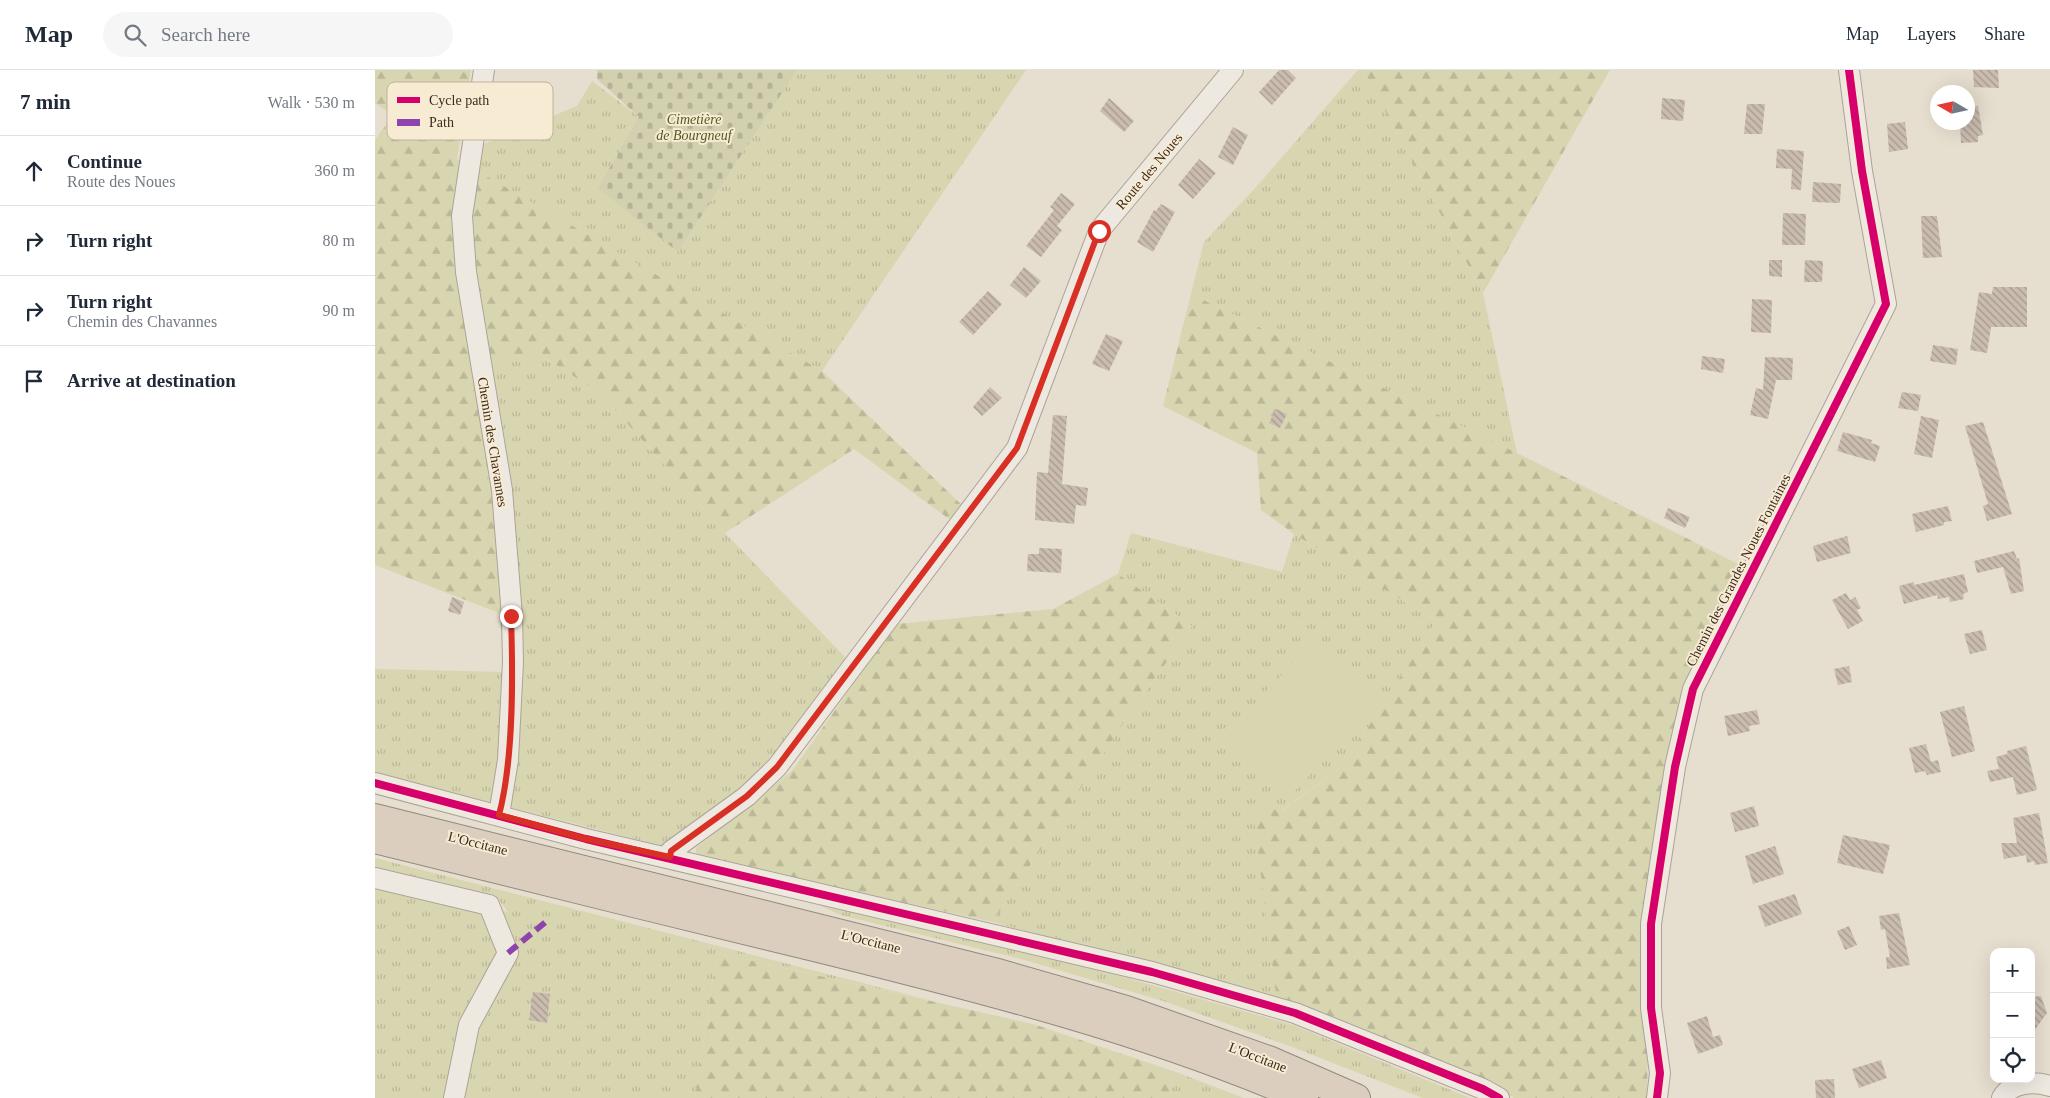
<!DOCTYPE html>
<meta charset="utf-8">
<style>
body{margin:0;font-family:"Times New Roman",serif;background:#f6f6f7;color:#1f2937}
.controls{position:absolute;right:15px;bottom:15px;display:grid;overflow:hidden;border-radius:10px;box-shadow:0 5px 20px #0002}
.controls button{width:45px;height:45px;display:grid;place-items:center;padding:0;border:0;border-bottom:1px solid #e0e1e3;background:#fff;color:#1f2937;font:25px sans-serif}
.compass{position:absolute;left:1555px;top:15px;width:45px;height:45px;border-radius:50%;background:#fff;box-shadow:0 5px 20px #0002;rotate:279deg}
.stop{position:absolute;width:15px;height:15px;margin:-11px;border:4px solid #d93025;border-radius:50%;background:#fff}
.stop.end{background:#d93025;border-color:#fff;box-shadow:0 1px 5px #0008}
.list{margin:0;padding:0;list-style:none}
h2{display:flex;justify-content:space-between;align-items:center;height:65px;margin:0;padding:0 20px;font-size:21px}
h2 small{font-size:16px;font-weight:400;color:#747a83}
.list li{display:grid;grid-template-columns:32px 1fr auto;gap:15px;align-items:center;box-sizing:border-box;height:70px;padding:0 20px;border-top:1px solid #e0e1e3}
.list b{display:block;font-size:19px;white-space:nowrap}
.list p{margin:0;font-size:16px;white-space:nowrap;color:#747a83}
.list em{font-size:16px;font-style:normal;color:#747a83}
.icon{flex:none;width:28px;height:28px;fill:none;stroke:currentColor;stroke-width:2;stroke-linecap:round;stroke-linejoin:round}
.map{position:relative;flex:none;width:1675px;height:1028px;overflow:hidden}
header{display:flex;align-items:center;gap:30px;box-sizing:border-box;height:70px;padding:0 25px;background:#fff;border-bottom:1px solid #e0e1e3}
header strong{font-size:24px}
nav{display:flex;gap:28px;margin-inline-start:auto;font-size:18px}
.search{width:350px;height:45px;background:#f6f6f7;display:flex;align-items:center;gap:12px;box-sizing:border-box;padding:0 18px;border-radius:28px;color:#747a83;font-size:19px}
main{display:flex}
aside{flex:1;background:#fff}
.map>svg:first-child{display:block}
.grass{fill:url(#grass-tufts)}
.forest{fill:url(#forest-firs)}
.cemetery{fill:url(#cemetery-stones)}
.pitch{fill:#d8d6b0}
.building{fill:url(#building-back-hatch)}
.lines{fill:none;stroke-linecap:round;stroke-linejoin:round}
.minor-casing{stroke:#aca397;stroke-width:22}
.highway-casing{stroke:#91897e;stroke-width:30}
.minor{stroke:#eee9e0;stroke-width:20}
.highway{stroke:#dbcebf;stroke-width:28}
.quiet{stroke:#8e44ad;stroke-width:6;stroke-dasharray:12 6;stroke-linecap:butt}
.cycleway-casing{stroke:#f8ebd4;stroke-width:11}
.cycleway{stroke:#d6006c;stroke-width:8}
.route{stroke:#d93025;stroke-width:6}
.labels{text-anchor:middle;stroke-width:4;stroke-linejoin:round;paint-order:stroke}
.park-label{font-size:14px;font-style:italic;fill:#505a23;stroke:#f8ebd4}
.street-label{font-size:14px;fill:#3c2b1e;stroke:#f8ebd4}
.key{fill:#f8ebd4;stroke:#c0b19d;stroke-width:1}
.key-label{font-size:14px;fill:#3c2b1e}
</style>
<header>
<strong>Map</strong>
<div class="search"><svg class="icon" aria-label="search" viewBox="0 0 24 24"><circle cx="10" cy="10" r="6"/><path d="M15 15l6 6"/></svg>Search here</div>
<nav><a>Map</a><a>Layers</a><a>Share</a></nav>
</header>
<main>
<aside>
<h2>7 min<small>Walk · 530 m</small></h2>
<ul class="list">
<li><svg class="icon" aria-label="ahead" viewBox="0 0 24 24"><path d="M12 20V5M6 11l6-6 6 6"/></svg><div><b>Continue</b><p>Route des Noues</p></div><em>360 m</em></li>
<li><svg class="icon" aria-label="right" viewBox="0 0 24 24"><path d="M7 20v-9h11M14 6l5 5-5 5"/></svg><div><b>Turn right</b></div><em>80 m</em></li>
<li><svg class="icon" aria-label="right" viewBox="0 0 24 24"><path d="M7 20v-9h11M14 6l5 5-5 5"/></svg><div><b>Turn right</b><p>Chemin des Chavannes</p></div><em>90 m</em></li>
<li><svg class="icon" aria-label="arrive" viewBox="0 0 24 24"><path d="M6 21V4h12l-3 4 3 4H6"/></svg><div><b>Arrive at destination</b></div></li>
</ul>
</aside>
<div class="map">
<svg width="1675" height="1028" viewBox="0 0 1675 1028">
<defs>
<pattern id="grass-tufts" width="24" height="20" patternUnits="userSpaceOnUse" patternTransform="scale(1.25)"><rect width="24" height="20" fill="#d8d6b0"/><path d="M3 7l-1-3M5 7V3M7 7l1-3M15 17l-1-3M17 17v-4M19 17l1-3" fill="none" stroke="#bab897"/></pattern>
<pattern id="forest-firs" width="22" height="20" patternUnits="userSpaceOnUse" patternTransform="scale(1.25)"><rect width="22" height="20" fill="#d8d6b0"/><path d="M5 1l3.5 6h-7zM16 11l3.5 6h-7z" fill="#bab897"/></pattern>
<pattern id="cemetery-stones" width="16" height="16" patternUnits="userSpaceOnUse" patternTransform="scale(1.25)"><rect width="16" height="16" fill="#d2d0af"/><path d="M2 7V4a2 2 0 0 1 4 0v3zM10 15v-3a2 2 0 0 1 4 0v3z" fill="#b5b396"/></pattern>
<pattern id="building-back-hatch" width="6" height="6" patternUnits="userSpaceOnUse" patternTransform="scale(1.25)"><rect width="6" height="6" fill="#cabcaf"/><path d="M-1 5l2 2M0 0l6 6M5-1l2 2" fill="none" stroke="#a5998e"/></pattern>
</defs>
<rect width="100%" height="100%" fill="#e6dece"/>
<path class="grass" d="M422 0H651L447 301 100 100 104 76 202 36 217 11 264 47 303 182Z
M983 0H988L1108 223 1142 383 816 224 829 172 882 116Z
M93 286H167L225 323 350 463 475 592 374 714 292 777 0 703V599L131 602 124 543 119 444Z
M756 463 907 502 919 464 1061 551 969 695 906 741 878 734 902 932 618 852 749 652 817 556 743 504Z
M0 788 562 932 342 883 320 1028H0V816L133 842 120 825 0 797Z
M436 831 692 891 918 955 1095 1028H1048L917 977 788 931 646 889 465 845Z
M801 1002 869 1028H794Z"/>
<path class="forest" d="M0 0H96L82 89 447 301 591 439 574 449 479 379 350 463 225 323 167 286H94L119 444 124 543 0 495V70L18 45 0 33Z
M988 0H1235L1108 223Z
M816 224 1142 383 1375 500 1323 629 1275 846 1272 1028H1139L1099 1005 902 932 877 733 907 741 969 695 1061 551 919 464 886 440 882 383 788 336Z
M743 504 817 556 749 652 618 852 321 787V778L417 701 521 554 678 539Z
M342 883 658 954 801 1002 794 1028H320Z"/>
<path class="cemetery" d="M222 0H422L303 182 223 118 264 47 222 9Z"/>
<path class="pitch" d="M936 573 1005 630 913 728 846 670Z"/>
<path class="building" d="M904 0H913L921 8 897 35 884 22Z
M1598 0H1623L1624 18 1599 17Z
M734 28 759 51 749 62 725 41Z
M1287 28 1310 30 1308 51 1286 49Z
M1372 34H1390L1387 64H1369Z
M1603 36 1608 65 1603 66V72L1586 73 1585 52H1592V37Z
M1530 52 1533 79 1514 82 1512 54Z
M858 57 873 65 858 95 843 87Z
M1402 79 1429 81 1426 120 1416 119 1417 99 1401 98Z
M824 89 841 103 818 129 803 115Z
M1438 112 1466 114 1465 133 1437 132Z
M686 123 700 134 682 156 687 160 666 187 651 176 679 140 675 137Z
M786 134 800 142 778 182 762 172 779 140 781 141Z
M1408 143 1431 144 1430 175H1407Z
M1546 146H1562L1567 187 1548 188Z
M1394 190H1407V207L1394 206Z
M1430 190 1448 191 1447 212H1429Z
M649 197 666 211 651 228 635 215Z
M1618 217H1652V257H1616L1612 283 1595 280 1604 222 1617 224Z
M613 221 627 234 598 265 584 252Z
M1377 229 1397 230 1396 263 1376 262Z
M731 264 748 271 734 301 717 294Z
M1558 275 1583 279 1581 295 1555 291Z
M1327 286 1350 289 1348 303 1326 299Z
M1390 287 1418 288 1417 310H1401L1393 349 1375 345 1381 318 1388 320Z
M615 317 627 328 607 346 598 337Z
M1527 322 1546 325 1543 341 1523 338Z
M901 339 912 344 905 358 894 353Z
M678 345 692 346 687 414 713 418 711 436 701 435 699 454 660 450 662 402 673 403Z
M1546 346 1564 350 1557 388 1539 384Z
M1608 352 1637 444 1612 451 1608 436 1613 434 1590 356Z
M1468 362 1497 370 1496 373 1505 376 1500 392 1462 381Z
M1573 436 1577 451 1569 452V455L1541 462 1537 444Z
M1293 438 1315 447 1310 458 1289 448Z
M1472 466 1476 483 1442 492 1438 476Z
M664 478 687 479 686 503 652 501 653 484H664Z
M1639 481 1642 489 1644 488 1649 521 1636 524 1628 497 1602 503 1599 491Z
M1589 504 1593 522 1588 524 1589 529 1575 532 1574 527 1563 529 1562 525 1529 534 1524 516 1539 512V515Z
M1471 523 1475 530 1480 527 1486 538 1482 540 1488 551 1473 559 1457 530Z
M77 527 89 532 85 545 73 541Z
M1607 560 1612 580 1595 584 1589 564Z
M1474 596 1477 612 1463 615 1459 599Z
M1589 636 1600 681 1577 687 1565 642Z
M1382 640 1385 654 1374 656 1375 661 1353 666 1349 646Z
M1551 674 1556 692 1563 690 1566 702 1552 705 1550 701 1540 703 1534 678Z
M1651 676 1662 720 1642 725 1638 707 1615 712 1612 701 1624 699 1621 687 1632 684V681Z
M1379 736 1384 756 1360 762 1355 743Z
M1664 743 1673 793 1660 795 1659 791 1652 793 1651 785 1629 789 1626 773H1642L1638 748Z
M1468 765 1515 775 1508 804 1462 793Z
M1400 776 1409 804 1378 814 1370 786Z
M1420 824 1427 844 1390 857 1383 836Z
M1524 843 1535 895 1512 899 1511 887H1515L1510 859 1506 860 1504 846Z
M1474 856 1482 875 1470 880 1462 861Z
M158 922 175 924 172 953 154 950Z
M1666 926 1672 943 1656 965V927Z
M1332 946 1338 967 1345 965 1348 975 1323 984 1312 953Z
M1506 990 1512 1008 1484 1018 1477 999Z
M1459 1009 1460 1028H1441L1440 1010Z"/>
<g class="lines">
<g class="minor-casing">
<path id="minor" d="M109 0 87 146 91 202 127 420 137 546 138 592 133 690 124 745
M0 713 211 769 777 902 920 943 1108 1019 1124 1028
M295 787 296 781 372 726 402 697 642 378 724 161 858 0
M0 808 114 835 133 883 94 955 79 1028
M1282 1028 1285 1003 1276 938V854L1300 697 1318 619 1511 234 1487 101 1474 0
M1627 1028C1636 1012 1659 1011 1675 1016"/>
</g>
<g class="highway-casing">
<path id="highway" d="M0 748 619 902 751 940 896 991 981 1028
M0 769C148 806 295 842 443 878 608 919 772 960 929 1028"/>
</g>
<use href="#minor" class="minor"/>
<use href="#highway" class="highway"/>
<path class="quiet" d="M133 883 173 850"/>
<g class="cycleway-casing">
<path id="cycleway" d="M0 713 211 769 777 902 920 943 1108 1019 1124 1028
M1282 1028 1285 1003 1276 938V854L1300 697 1318 619 1511 234 1487 101 1474 0"/>
</g>
<use href="#cycleway" class="cycleway"/>
</g>
<g class="lines">
<path class="route" d="M136 546C138 605 139 688 124 745L211 769 295 787 296 781 372 726 402 697 642 378 724 161"/>
</g>
<g class="labels">
<g class="park-label">
<text x="319" y="54">Cimetière<tspan x="319" dy="16">de Bourgneuf</tspan></text>
</g>
<g class="street-label">
<text transform="translate(774 101) rotate(-50)" y="5">Route des Noues</text>
<text transform="translate(118 372) rotate(81)" y="5">Chemin des Chavannes</text>
<text transform="translate(1363 500) rotate(-63)" y="5">Chemin des Grandes Noues Fontaines</text>
<text transform="translate(103 773) rotate(14)" y="5">L'Occitane</text>
<text transform="translate(496 871) rotate(14)" y="5">L'Occitane</text>
<text transform="translate(883 987) rotate(21)" y="5">L'Occitane</text>
</g>
</g>
<rect x="12" y="12" width="166" height="58" rx="8" class="key"/>
<rect x="22" y="27" width="23" height="6" fill="#d6006c"/>
<rect x="22" y="49" width="23" height="7" fill="#8e44ad"/>
<g class="key-label">
<text x="54" y="35">Cycle path</text>
<text x="54" y="57">Path</text>
</g>
</svg>
<div class="controls">
<button>+</button>
<button>−</button>
<button><svg class="icon" aria-label="locate" viewBox="0 0 24 24"><circle cx="12" cy="12" r="6"/><path d="M12 2v4M12 18v4M2 12h4M18 12h4"/></svg></button>
</div>
<svg class="compass" viewBox="-18 -18 36 36"><path d="M0-13l5 13h-10z" fill="#e53935"/><path d="M0 13l5-13h-10z" fill="#747a83"/></svg>
<div class="stop" style="left:724px;top:161px"></div>
<div class="stop end" style="left:136px;top:546px"></div>
</div>
</main>
